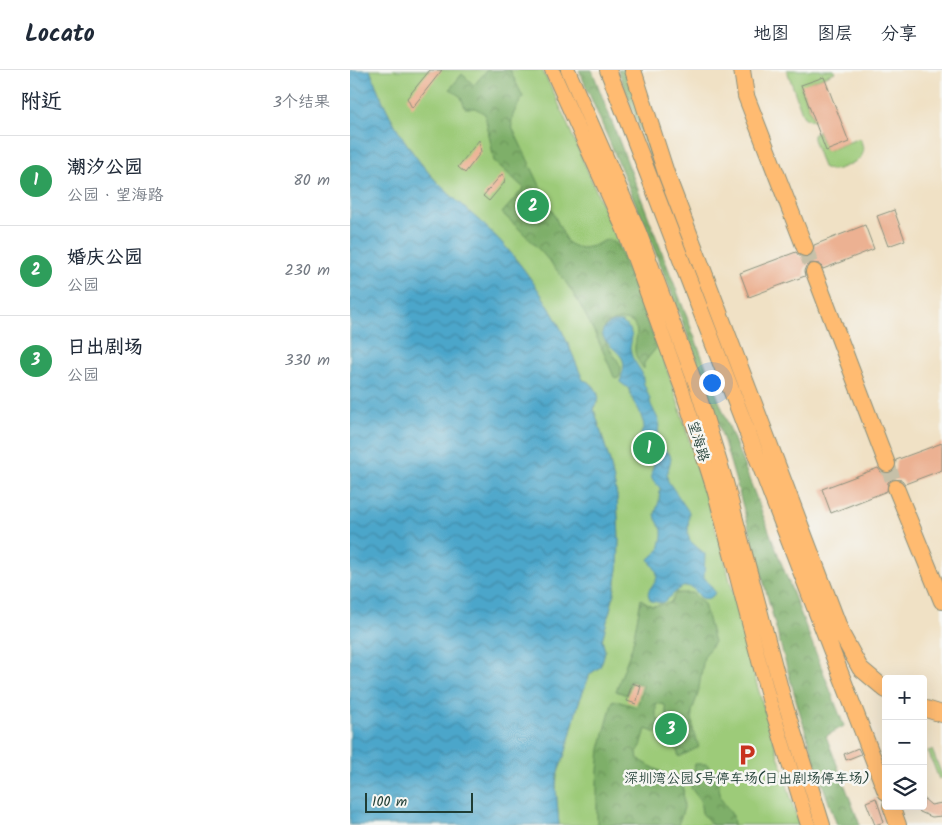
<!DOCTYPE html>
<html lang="zh">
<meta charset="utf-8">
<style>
body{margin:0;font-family:Kalam,"LXGW WenKai TC",sans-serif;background:#f2f2f3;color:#1f2937}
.controls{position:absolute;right:15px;bottom:15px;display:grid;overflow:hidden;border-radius:5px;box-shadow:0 5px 20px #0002}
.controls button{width:45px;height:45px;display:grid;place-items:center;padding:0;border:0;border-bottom:1px solid #e0e1e3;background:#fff;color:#1f2937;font:25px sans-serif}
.scale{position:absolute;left:15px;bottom:12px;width:108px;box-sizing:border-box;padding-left:5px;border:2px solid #1f3d34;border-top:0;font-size:14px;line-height:18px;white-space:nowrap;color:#1f3d34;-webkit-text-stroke:4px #f6f6f2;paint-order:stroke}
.you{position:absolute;left:361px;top:312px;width:18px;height:18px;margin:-12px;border:4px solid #fff;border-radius:50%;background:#1a73e8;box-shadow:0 0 0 8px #1a73e833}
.badge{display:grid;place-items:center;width:32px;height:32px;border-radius:50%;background:#db2777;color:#fff;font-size:16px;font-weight:700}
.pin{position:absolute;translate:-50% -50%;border:2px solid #fff;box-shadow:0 1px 5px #0006}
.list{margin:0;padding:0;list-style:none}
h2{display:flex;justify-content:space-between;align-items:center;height:65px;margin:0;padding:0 20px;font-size:21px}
h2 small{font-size:16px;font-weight:400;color:#747a83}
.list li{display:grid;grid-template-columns:32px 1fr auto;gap:15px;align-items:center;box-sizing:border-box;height:90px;padding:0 20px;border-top:1px solid #e0e1e3}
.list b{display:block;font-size:19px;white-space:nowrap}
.list p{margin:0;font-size:16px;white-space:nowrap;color:#747a83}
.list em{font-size:16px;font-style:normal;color:#747a83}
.icon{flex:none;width:28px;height:28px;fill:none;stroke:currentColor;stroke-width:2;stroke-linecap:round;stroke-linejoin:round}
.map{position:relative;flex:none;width:592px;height:755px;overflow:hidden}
header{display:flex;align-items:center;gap:30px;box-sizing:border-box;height:70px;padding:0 25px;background:#fff;border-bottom:1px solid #e0e1e3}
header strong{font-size:24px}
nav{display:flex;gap:28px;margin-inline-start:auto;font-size:18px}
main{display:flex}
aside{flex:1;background:#fff}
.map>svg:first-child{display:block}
.green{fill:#9dcb79;stroke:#5e8456}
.forest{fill:url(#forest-crowns);stroke:#4e764e}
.water{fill:url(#water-waves);stroke:#36727f}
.building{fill:#ecb192}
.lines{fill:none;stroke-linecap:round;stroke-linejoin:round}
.highway-tunnel{stroke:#c6c0a8;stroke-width:16;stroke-dasharray:16 8;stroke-linecap:butt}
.major-casing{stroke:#888f7c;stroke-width:16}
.highway-casing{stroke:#888f7c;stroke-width:18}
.major{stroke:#ffbb71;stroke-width:14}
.highway{stroke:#ffbb71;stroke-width:16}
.labels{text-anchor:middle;stroke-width:5;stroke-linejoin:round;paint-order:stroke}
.street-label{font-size:14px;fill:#1f3d34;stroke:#f6f6f2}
.poi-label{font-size:14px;fill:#1f3d34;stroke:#f6f6f2}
</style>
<header>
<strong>Locato</strong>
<nav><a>地图</a><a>图层</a><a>分享</a></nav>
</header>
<main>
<aside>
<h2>附近<small>3个结果</small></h2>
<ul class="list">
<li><span class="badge" style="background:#2e9e5b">1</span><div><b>潮汐公园</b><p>公园 · 望海路</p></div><em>80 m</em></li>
<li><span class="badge" style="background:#2e9e5b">2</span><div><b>婚庆公园</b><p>公园</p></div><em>230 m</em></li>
<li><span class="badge" style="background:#2e9e5b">3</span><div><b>日出剧场</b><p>公园</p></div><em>330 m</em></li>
</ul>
</aside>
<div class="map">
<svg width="592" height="755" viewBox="0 0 592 755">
<defs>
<pattern id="forest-crowns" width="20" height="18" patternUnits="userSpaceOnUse" patternTransform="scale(1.25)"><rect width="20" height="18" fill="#7eaf69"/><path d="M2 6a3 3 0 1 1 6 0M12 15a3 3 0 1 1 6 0" fill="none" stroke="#679057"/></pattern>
<pattern id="water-waves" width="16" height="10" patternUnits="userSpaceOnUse" patternTransform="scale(1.25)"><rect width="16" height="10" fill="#4ca6ca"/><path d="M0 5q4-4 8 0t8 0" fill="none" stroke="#3f88a5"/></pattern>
</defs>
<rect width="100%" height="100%" fill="#f6f6f2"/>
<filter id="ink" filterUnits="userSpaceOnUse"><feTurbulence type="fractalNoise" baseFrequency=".02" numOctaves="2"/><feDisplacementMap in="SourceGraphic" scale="10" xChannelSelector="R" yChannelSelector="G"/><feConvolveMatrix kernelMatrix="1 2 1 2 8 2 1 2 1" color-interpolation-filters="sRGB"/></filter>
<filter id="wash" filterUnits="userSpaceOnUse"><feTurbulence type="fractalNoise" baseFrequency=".0096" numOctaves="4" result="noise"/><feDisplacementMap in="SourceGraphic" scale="20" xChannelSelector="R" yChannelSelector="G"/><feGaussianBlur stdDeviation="1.12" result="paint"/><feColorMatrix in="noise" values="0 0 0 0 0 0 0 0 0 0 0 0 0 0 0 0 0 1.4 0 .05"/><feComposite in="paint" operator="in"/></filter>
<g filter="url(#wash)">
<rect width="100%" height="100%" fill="#f0e1c5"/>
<path class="green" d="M20 0H192L204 23 283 206 323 316 374 487 404 605 449 755H209L206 717 207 705 216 681 228 635 240 604 250 597 255 581 252 570 263 529 268 499 269 470 267 426 260 392 244 339C253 327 247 314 233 310 226 294 220 277 212 261 198 233 180 206 160 182 140 158 113 138 91 116 59 84 35 42 20 0Z
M437 0H483L485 2 451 16 464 51 457 49 453 46Z
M468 61 476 81 510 68C512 74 515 81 511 87 507 92 487 101 481 100 479 100 475 98 473 97L463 69V65Z
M582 680 592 705V707L589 709 578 681Z"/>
<path class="forest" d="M137 0H160L173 27C167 37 160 46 162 57L217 172C232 183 243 176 258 169L267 175 307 277 294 293V299C290 294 286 288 285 282 284 275 287 268 287 262 284 245 265 249 255 255 251 274 264 282 271 297L270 306 267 309 264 307C250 273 235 240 215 211 197 186 174 163 152 143L174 118 144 91 135 44 125 38H115L111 27 100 19 112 4 124 15Z
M229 0H242L494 656 476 666 510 755H487C437 621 409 479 365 343 326 226 277 113 229 0Z
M268 0H278L304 88 301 89Z
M326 523H342L354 534 364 572 354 587 348 624 342 641 343 660 349 677 329 687 322 665 323 651 317 648 315 635 306 633V645L312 657 306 663 296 659 291 676 287 682 288 689 320 707 333 713 334 738 328 755H247V712L250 679 263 630 287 637 293 615 281 611 277 625 266 621 282 577 291 529 302 536 320 533Z
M345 694H357L368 712 371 729 383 746 384 755H362L352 743 350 730 341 718Z"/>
<path class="water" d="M0 0H20C35 42 59 84 91 116 113 138 140 157 160 182 180 206 198 233 212 261 220 277 226 294 233 310 244 313 245 318 249 328L244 339 260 392 267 426 269 470 268 499 263 529 252 570 255 581 253 589 250 597 240 604 228 635 216 681 207 705 206 717 209 755H0Z
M264 252H272L280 259 282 267 280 278 282 287 292 303 294 314 300 329 301 335 309 351 308 369 312 377 320 385 321 389 317 405 318 411 339 442 338 465 340 471 355 484 354 507 365 522C363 529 355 530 350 527 334 502 325 528 311 533L301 531C292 517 308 517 307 504 306 498 301 495 299 489L309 480 312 467V460L306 449 305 444 309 431 310 418 302 409 301 404 306 387 303 379 293 372 291 364 294 355 289 340 283 331 279 319 270 312C272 304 276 295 272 288 267 278 236 263 264 252Z"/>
<g id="blocks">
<path class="building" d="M80 0H92L62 38 57 28Z
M474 7 499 72 476 81 451 15Z
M129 70 131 82 115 103 108 97Z
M152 104 155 108 154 113 139 131 133 126Z
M544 140 555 170 538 176 527 146Z
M515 155 524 179 473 199 470 194 461 193 456 196 454 201 455 206 399 227 390 203 446 182 449 186 458 187 463 184 464 175Z
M592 373V400L555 414 552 410 543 409 538 412 537 421 481 443 472 419 528 398 531 402 540 403 545 400 546 390Z
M282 613 291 616 286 634 277 631Z
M508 678 511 684 496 690 494 684Z
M526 728 534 752 525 755 516 732Z
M573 728 581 735 592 733V746L582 747 570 742 566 736H573Z"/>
</g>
</g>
<g filter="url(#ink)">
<use href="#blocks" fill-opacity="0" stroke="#888f7c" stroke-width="1"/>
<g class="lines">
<path class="highway-tunnel" d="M455 178 464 202
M537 394 546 418"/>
<g class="major-casing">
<path id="major" d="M202 0 274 160 331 316 365 423 420 633 458 755
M218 0 289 162 345 312 376 412 434 630 473 755"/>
</g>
<g class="highway-casing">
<path id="highway" d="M258 0 536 722
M283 0 316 103 492 565 510 598 536 620
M392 0 396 26 455 178
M464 202 537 394
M546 418 592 531
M573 638 592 644
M541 736 548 755"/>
</g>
<use href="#major" class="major"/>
<use href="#highway" class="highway"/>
</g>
</g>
<defs>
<g id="parking-bare" transform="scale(1.725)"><path d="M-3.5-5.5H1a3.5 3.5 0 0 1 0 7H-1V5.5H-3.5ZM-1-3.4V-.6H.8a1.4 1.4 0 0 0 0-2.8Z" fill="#c8321e" stroke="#f6f6f2" stroke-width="2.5" paint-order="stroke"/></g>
</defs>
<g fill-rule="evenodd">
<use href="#parking-bare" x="397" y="685"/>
</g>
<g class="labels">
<g class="street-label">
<text transform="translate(349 371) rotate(73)" y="5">望海路</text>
</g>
<g class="poi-label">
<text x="397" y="713">深圳湾公园5号停车场(日出剧场停车场)</text>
</g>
</g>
</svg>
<div class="controls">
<button>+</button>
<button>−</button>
<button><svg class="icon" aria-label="layers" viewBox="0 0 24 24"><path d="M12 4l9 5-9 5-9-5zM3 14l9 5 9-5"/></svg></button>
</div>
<div class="scale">100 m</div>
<div class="you"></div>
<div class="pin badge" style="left:299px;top:378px;background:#2e9e5b">1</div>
<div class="pin badge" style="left:183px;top:136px;background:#2e9e5b">2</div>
<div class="pin badge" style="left:321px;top:659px;background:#2e9e5b">3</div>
</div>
</main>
